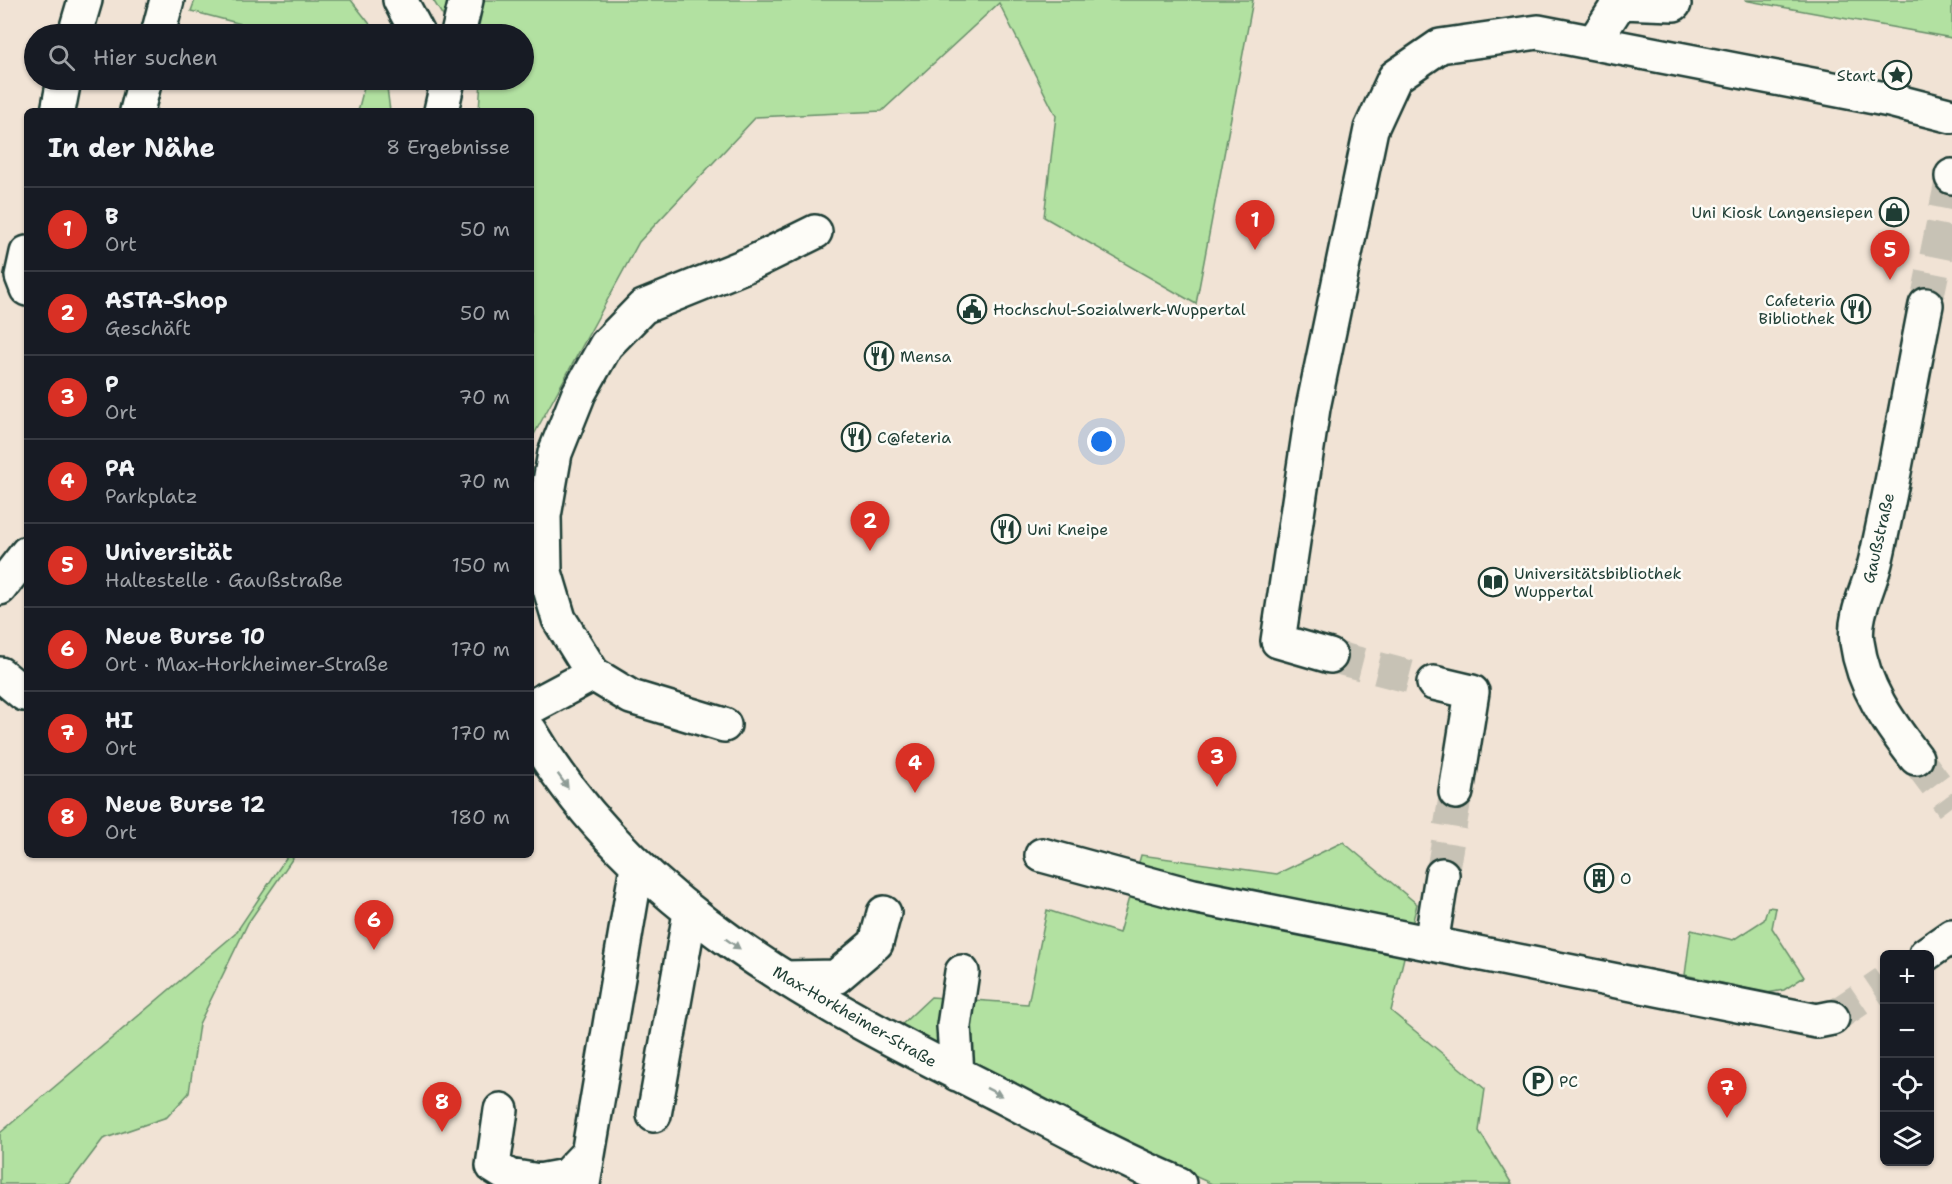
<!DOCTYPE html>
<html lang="de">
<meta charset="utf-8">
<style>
body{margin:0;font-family:"Shantell Sans",sans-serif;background:#20242c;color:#f1f3f6}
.controls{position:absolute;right:18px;bottom:18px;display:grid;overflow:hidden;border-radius:9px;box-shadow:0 2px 4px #0004}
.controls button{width:54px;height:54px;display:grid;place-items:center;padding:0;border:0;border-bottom:2px solid #363941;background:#171b24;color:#f1f3f6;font:30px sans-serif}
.you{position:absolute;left:1102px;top:442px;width:21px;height:21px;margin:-15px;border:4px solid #fff;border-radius:50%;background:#1a73e8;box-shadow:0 0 0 9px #1a73e833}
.badge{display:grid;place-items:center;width:39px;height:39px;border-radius:50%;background:#d93025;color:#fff;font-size:20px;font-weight:700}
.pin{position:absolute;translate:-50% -50px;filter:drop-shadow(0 2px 3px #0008)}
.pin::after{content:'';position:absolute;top:32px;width:21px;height:18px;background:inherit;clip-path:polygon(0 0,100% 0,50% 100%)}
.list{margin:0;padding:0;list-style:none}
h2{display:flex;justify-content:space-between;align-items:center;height:78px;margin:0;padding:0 24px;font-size:26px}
h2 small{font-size:20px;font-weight:400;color:#9ea1a6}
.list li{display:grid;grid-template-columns:39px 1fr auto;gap:18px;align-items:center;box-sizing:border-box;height:84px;padding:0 24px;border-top:2px solid #363941}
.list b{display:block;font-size:22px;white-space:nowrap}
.list p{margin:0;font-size:20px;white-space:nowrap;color:#9ea1a6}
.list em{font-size:20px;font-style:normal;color:#9ea1a6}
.icon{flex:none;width:33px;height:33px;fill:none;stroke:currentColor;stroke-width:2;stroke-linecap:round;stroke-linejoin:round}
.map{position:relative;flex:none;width:1952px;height:1184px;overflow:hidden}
.search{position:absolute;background:#171b24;box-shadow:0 2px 4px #0004;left:24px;top:24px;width:510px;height:66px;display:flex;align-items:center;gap:15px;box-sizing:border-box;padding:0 21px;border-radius:33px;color:#9ea1a6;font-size:22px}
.panel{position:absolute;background:#171b24;box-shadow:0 2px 4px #0004;left:24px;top:108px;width:510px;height:750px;border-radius:9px}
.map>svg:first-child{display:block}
.green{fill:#b2e1a1;stroke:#688f6a;stroke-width:1.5}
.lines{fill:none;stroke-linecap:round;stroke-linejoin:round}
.minor-tunnel{stroke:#c7c2b5;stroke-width:33;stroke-dasharray:33 16;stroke-linecap:butt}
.minor-casing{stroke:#1f3d34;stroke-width:38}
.minor{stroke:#fdfcf7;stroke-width:33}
.oneway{fill:#8e9c96}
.labels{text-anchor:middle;stroke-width:5;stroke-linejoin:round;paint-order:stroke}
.poi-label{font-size:16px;fill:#1f3d34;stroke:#fdfcf7;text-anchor:start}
.street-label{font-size:16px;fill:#1f3d34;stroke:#fdfcf7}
</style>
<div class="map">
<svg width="1952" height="1184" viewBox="0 0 1952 1184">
<rect width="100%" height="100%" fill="#f1e3d5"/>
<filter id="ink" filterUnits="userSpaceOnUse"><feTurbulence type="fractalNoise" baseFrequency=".0167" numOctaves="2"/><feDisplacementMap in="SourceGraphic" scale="12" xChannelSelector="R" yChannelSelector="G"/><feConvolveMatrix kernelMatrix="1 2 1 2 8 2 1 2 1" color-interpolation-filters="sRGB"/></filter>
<g filter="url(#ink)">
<path class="green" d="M195 0H351L369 23 374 34H280L191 11Z
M433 0H1253L1196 304 1044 217 1056 116 999 3 882 111 756 117 639 242 531 440V111H479L481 80H524V34H454Z
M1745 0H1952V38L1749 1Z
M366 80H386L390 111H358Z
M1343 842 1417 904 1391 1011 1485 1089 1479 1131 1512 1184H1212L1126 1145 898 1028 931 997 1028 1004 1047 910 1119 933 1141 855 1277 874Z
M288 855H295L248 923 199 1024 189 1093 167 1117 103 1139 69 1184H0V1133L235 934Z
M1768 907 1776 908 1772 928 1804 977 1784 990 1767 993 1685 975 1691 930 1733 940 1764 920Z"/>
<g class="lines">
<path class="minor-tunnel" d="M1926 305 1952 177
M1330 656 1434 683
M1916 758 1952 806
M1442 875 1456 792
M1832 1018 1884 983"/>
<g class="minor-casing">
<path id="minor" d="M400 0 418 34
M75 34 85 0
M158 34 167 0
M458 34 466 0
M1594 42 1620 2 1674 4
M58 111 64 80
M137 111 145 80
M441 111 448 80
M1952 177V176
M27 253 22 276 27 289
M0 588 27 553
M1330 656 1278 641 1313 408 1371 129 1395 77 1440 46 1538 32 1890 100 1952 116
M0 674 24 694
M593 674 631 697 724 725
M1434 683 1472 692 1456 792
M531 707 593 674 559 619 545 572 544 516 555 453 579 393 606 345 643 307 752 263 815 232
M531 732C633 907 817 1003 992 1091 1054 1123 1115 1157 1179 1184
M1916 758C1889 723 1863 687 1857 642 1853 613 1870 587 1876 559 1895 475 1909 389 1926 305
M1042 855 1193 896 1817 1021 1832 1018
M1431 944 1442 875
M1926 954 1952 936
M785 978 836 977 876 943 884 913
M957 1074 954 1026 962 972
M501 1110 493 1166 509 1176 539 1181 566 1176 587 1154
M654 1115 690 913
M583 1184 637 866"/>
</g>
<use href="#minor" class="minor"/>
</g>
<defs><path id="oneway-solid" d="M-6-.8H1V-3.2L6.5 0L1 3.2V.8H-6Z" transform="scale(1.5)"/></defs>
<g class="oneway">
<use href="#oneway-solid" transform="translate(563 781) rotate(54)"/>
<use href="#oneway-solid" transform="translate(733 944) rotate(35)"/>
<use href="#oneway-solid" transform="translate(994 1092) rotate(27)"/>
</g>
</g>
<defs>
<g id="sight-ring" transform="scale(1.5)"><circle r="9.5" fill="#fdfcf7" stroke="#1f3d34" stroke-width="1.5"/><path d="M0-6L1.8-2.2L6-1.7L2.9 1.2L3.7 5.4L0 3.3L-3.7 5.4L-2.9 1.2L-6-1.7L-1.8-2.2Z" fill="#1f3d34"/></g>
<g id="shop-ring" transform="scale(1.5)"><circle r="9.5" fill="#fdfcf7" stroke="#1f3d34" stroke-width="1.5"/><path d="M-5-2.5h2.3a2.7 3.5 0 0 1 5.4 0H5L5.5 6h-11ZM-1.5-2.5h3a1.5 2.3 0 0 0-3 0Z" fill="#1f3d34"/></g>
<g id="civic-ring" transform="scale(1.5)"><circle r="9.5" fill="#fdfcf7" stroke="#1f3d34" stroke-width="1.5"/><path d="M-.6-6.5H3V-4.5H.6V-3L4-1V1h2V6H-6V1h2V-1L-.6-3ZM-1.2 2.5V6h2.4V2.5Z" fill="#1f3d34"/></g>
<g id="restaurant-ring" transform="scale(1.5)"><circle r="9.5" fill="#fdfcf7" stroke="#1f3d34" stroke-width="1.5"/><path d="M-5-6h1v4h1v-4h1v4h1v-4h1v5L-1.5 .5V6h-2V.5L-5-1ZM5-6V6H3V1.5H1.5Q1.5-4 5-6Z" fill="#1f3d34"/></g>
<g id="library-ring" transform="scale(1.5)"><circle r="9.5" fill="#fdfcf7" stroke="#1f3d34" stroke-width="1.5"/><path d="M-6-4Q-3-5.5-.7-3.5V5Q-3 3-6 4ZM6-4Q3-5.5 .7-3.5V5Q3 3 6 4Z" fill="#1f3d34"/></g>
<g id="building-ring" transform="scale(1.5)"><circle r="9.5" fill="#fdfcf7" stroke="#1f3d34" stroke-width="1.5"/><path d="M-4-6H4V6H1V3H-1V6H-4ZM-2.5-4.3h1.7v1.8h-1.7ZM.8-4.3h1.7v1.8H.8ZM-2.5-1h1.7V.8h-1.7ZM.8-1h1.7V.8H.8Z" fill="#1f3d34"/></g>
<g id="parking-ring" transform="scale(1.5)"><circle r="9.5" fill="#fdfcf7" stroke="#1f3d34" stroke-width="1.5"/><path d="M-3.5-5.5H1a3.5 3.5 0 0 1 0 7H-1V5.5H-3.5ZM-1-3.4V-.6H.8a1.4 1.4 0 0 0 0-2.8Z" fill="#1f3d34"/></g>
</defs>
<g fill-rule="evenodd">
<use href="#sight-ring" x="1897" y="75"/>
<use href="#shop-ring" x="1894" y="212"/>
<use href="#civic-ring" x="972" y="309"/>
<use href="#restaurant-ring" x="1856" y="309"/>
<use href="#restaurant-ring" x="879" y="356"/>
<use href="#restaurant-ring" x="856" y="437"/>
<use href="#restaurant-ring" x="1006" y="529"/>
<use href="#library-ring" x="1493" y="582"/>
<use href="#building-ring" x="1599" y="878"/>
<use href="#parking-ring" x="1538" y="1081"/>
</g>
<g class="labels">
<g class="poi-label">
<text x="1876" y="81" text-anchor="end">Start</text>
<text x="1873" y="218" text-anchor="end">Uni Kiosk Langensiepen</text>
<text x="1835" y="306" text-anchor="end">Cafeteria<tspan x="1835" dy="18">Bibliothek</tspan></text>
<text x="993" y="315">Hochschul-Sozialwerk-Wuppertal</text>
<text x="900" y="362">Mensa</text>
<text x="877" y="443">C@feteria</text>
<text x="1027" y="535">Uni Kneipe</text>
<text x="1514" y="579">Universitätsbibliothek<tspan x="1514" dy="18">Wuppertal</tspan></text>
<text x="1620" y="884">O</text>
<text x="1559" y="1087">PC</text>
</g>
<g class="street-label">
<text transform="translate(1878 538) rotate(-77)" y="6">Gaußstraße</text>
<text transform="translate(855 1016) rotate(30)" y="6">Max-Horkheimer-Straße</text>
</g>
</g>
</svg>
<div class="controls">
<button>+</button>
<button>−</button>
<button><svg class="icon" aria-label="locate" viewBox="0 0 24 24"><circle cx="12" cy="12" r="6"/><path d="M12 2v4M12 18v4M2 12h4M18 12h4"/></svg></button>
<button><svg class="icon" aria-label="layers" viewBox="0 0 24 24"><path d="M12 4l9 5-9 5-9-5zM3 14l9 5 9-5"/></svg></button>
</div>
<div class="you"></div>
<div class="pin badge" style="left:1255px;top:250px">1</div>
<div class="pin badge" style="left:870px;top:551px">2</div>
<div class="pin badge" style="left:1217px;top:787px">3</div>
<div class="pin badge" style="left:915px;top:793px">4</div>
<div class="pin badge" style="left:1890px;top:280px">5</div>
<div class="pin badge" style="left:374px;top:950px">6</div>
<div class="pin badge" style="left:1727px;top:1118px">7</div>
<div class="pin badge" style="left:442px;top:1132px">8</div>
<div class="search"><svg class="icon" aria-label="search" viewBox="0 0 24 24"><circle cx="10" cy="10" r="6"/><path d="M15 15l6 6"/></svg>Hier suchen</div>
<section class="panel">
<h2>In der Nähe<small>8 Ergebnisse</small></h2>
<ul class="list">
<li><span class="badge">1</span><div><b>B</b><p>Ort</p></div><em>50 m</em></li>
<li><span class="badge">2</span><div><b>ASTA-Shop</b><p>Geschäft</p></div><em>50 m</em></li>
<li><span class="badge">3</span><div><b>P</b><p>Ort</p></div><em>70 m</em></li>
<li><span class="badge">4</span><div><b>PA</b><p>Parkplatz</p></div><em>70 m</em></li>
<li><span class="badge">5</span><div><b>Universität</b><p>Haltestelle · Gaußstraße</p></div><em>150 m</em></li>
<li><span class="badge">6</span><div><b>Neue Burse 10</b><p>Ort · Max-Horkheimer-Straße</p></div><em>170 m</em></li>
<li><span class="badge">7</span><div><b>HI</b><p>Ort</p></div><em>170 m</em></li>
<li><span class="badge">8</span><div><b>Neue Burse 12</b><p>Ort</p></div><em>180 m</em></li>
</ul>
</section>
</div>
